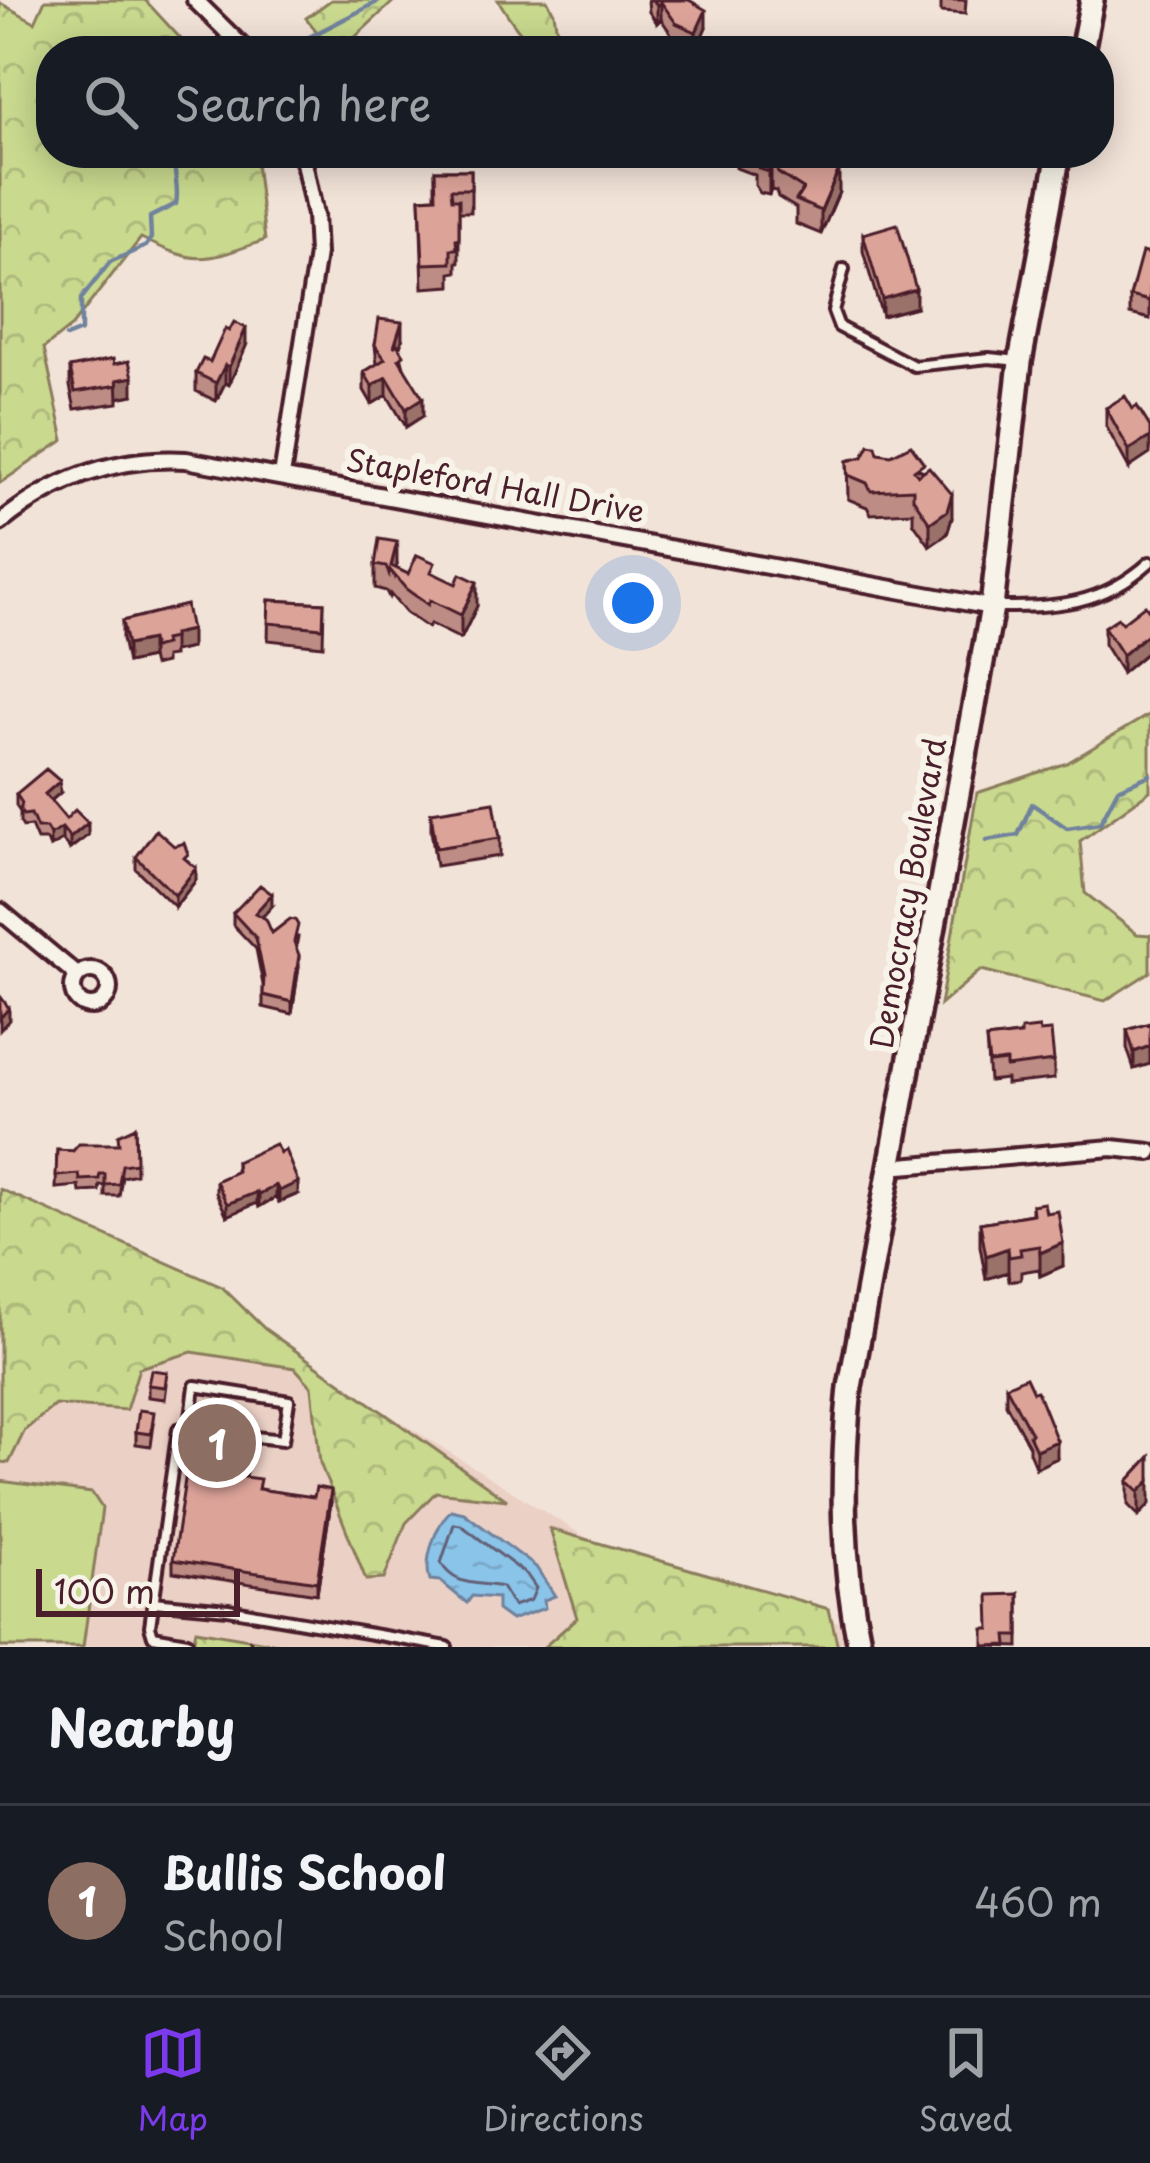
<!DOCTYPE html>
<style>
body{margin:0;font-family:"Playpen Sans",sans-serif;background:#242831;color:#f1f3f6}
.scale{position:absolute;left:36px;bottom:30px;width:204px;box-sizing:border-box;padding-left:12px;border:6px solid #4a1f2b;border-top:0;font-size:33px;line-height:42px;white-space:nowrap;color:#4a1f2b;-webkit-text-stroke:9px #f7f3e8;paint-order:stroke}
.you{position:absolute;left:633px;top:603px;width:42px;height:42px;margin:-30px;border:9px solid #fff;border-radius:50%;background:#1a73e8;box-shadow:0 0 0 18px #1a73e833}
.badge{display:grid;place-items:center;width:78px;height:78px;border-radius:50%;background:#7c3aed;color:#fff;font-size:39px;font-weight:700}
.pin{position:absolute;translate:-50% -50%;border:6px solid #fff;box-shadow:0 3px 12px #0006}
.list{margin:0;padding:0;list-style:none}
h2{display:flex;justify-content:space-between;align-items:center;height:156px;margin:0;padding:0 48px;font-size:51px}
h2 small{font-size:39px;font-weight:400;color:#9ea1a6}
.list li{display:grid;grid-template-columns:78px 1fr auto;gap:36px;align-items:center;box-sizing:border-box;height:192px;padding:0 48px;border-top:3px solid #363941}
.list b{display:block;font-size:45px;white-space:nowrap}
.list p{margin:0;font-size:39px;white-space:nowrap;color:#9ea1a6}
.list em{font-size:39px;font-style:normal;color:#9ea1a6}
.icon{flex:none;width:66px;height:66px;fill:none;stroke:currentColor;stroke-width:2;stroke-linecap:round;stroke-linejoin:round}
.map{position:relative;flex:none;width:1150px;height:1647px;overflow:hidden}
.search{position:absolute;background:#171b24;box-shadow:0 6px 30px #0003;left:36px;right:36px;top:36px;height:132px;display:flex;align-items:center;gap:30px;box-sizing:border-box;padding:0 42px;border-radius:48px;color:#9ea1a6;font-size:45px}
.sheet{height:348px;background:#171b24}
nav{display:flex;justify-content:space-around;align-items:center;box-sizing:border-box;height:168px;border-top:3px solid #363941;background:#171b24;font-size:33px;color:#9ea1a6}
nav a{display:grid;justify-items:center;gap:6px}
nav .on{color:#7c3aed}
.map>svg:first-child{display:block}
.built{fill:#ebd0c5}
.forest{fill:url(#forest-crowns);stroke:#8a7c5c;stroke-width:3}
.pitch{fill:#c9d98e;stroke:#8a7c5c;stroke-width:3}
.water{fill:url(#water-ripples);stroke:#70829d;stroke-width:3}
.lines{fill:none;stroke-linecap:round;stroke-linejoin:round}
.shore{stroke:#646177;stroke-width:3}
.stream{stroke:#70829d;stroke-width:4.5}
.lane-casing{stroke:#4a1f2b;stroke-width:16}
.street-casing{stroke:#4a1f2b;stroke-width:22}
.secondary-casing{stroke:#4a1f2b;stroke-width:30}
.path{stroke:#4a1f2b;stroke-width:3;stroke-dasharray:12 9;stroke-linecap:butt}
.lane{stroke:#f7f3e8;stroke-width:8}
.street{stroke:#f7f3e8;stroke-width:14}
.secondary{stroke:#f7f3e8;stroke-width:21}
.wall{fill:#bd8c84;stroke:#4a1f2b;stroke-width:3}
.shaded-wall{fill:#9a726b;stroke:#4a1f2b;stroke-width:3}
.building{fill:#dca399;stroke:#4a1f2b;stroke-width:3}
.labels{text-anchor:middle;stroke-width:12;stroke-linejoin:round;paint-order:stroke}
.street-label{font-size:30px;fill:#4a1f2b;stroke:#f7f3e8}
</style>
<div class="map">
<svg width="1150" height="1647" viewBox="0 0 1150 1647">
<defs>
<pattern id="forest-crowns" width="20" height="18" patternUnits="userSpaceOnUse" patternTransform="scale(3)"><rect width="20" height="18" fill="#c9d98e"/><path d="M2 6a3 3 0 1 1 6 0M12 15a3 3 0 1 1 6 0" fill="none" stroke="#aeba7b"/></pattern>
<pattern id="water-ripples" width="26" height="14" patternUnits="userSpaceOnUse" patternTransform="scale(3)"><rect width="26" height="14" fill="#8ac4e9"/><path d="M2 4q2-2 4 0t4 0M15 11q2-2 4 0t4 0" fill="none" stroke="#79a8c8"/></pattern>
</defs>
<rect width="100%" height="100%" fill="#f2e3d8"/>
<filter id="ink" filterUnits="userSpaceOnUse"><feTurbulence type="fractalNoise" baseFrequency=".00833" numOctaves="2"/><feDisplacementMap in="SourceGraphic" scale="24" xChannelSelector="R" yChannelSelector="G"/><feConvolveMatrix kernelMatrix="1 2 1 2 8 2 1 2 1" color-interpolation-filters="sRGB"/></filter>
<g filter="url(#ink)">
<path class="built" d="M0 1317 260 1334 651 1578 839 1622 844 1647H0Z"/>
<path class="forest" d="M45 0H145L192 51H51V153H255L265 240C205 261 200 267 141 238L72 326 44 348 64 440 0 483V3L35 22Z
M331 0H395L340 51H332L306 18Z
M498 0H547L554 13 560 51C527 51 514 25 498 0Z
M1150 714V791L1080 841 1085 893 1137 934 1150 935V972L1105 1001 981 970 940 1005 977 793 1067 763Z
M0 1189 222 1287 265 1329 507 1500 436 1492 406 1523 384 1579 366 1580 320 1463 312 1387 295 1368 192 1352 139 1368 126 1410 55 1405 25 1430 9 1463 0 1462Z
M550 1529 829 1609 838 1647H544L577 1618Z
M196 1630 295 1647H192Z"/>
<path class="pitch" d="M0 1481 92 1493 102 1508 83 1647H0Z"/>
<path class="water" d="M451 1510 464 1513 536 1567 555 1596 544 1600 545 1608 511 1620 497 1610V1598L472 1596 467 1603 440 1581 430 1580C423 1560 436 1525 451 1510Z"/>
<g class="lines">
<path class="shore" d="M454 1524 461 1525 527 1575 536 1588 531 1600 513 1606 502 1587C476 1582 455 1587 441 1563Z"/>
<path class="stream" d="M286 49 381 0
M66 337 81 331V299L110 262 146 246 151 238 150 217 176 204C180 185 171 172 177 153
M987 840 1018 835 1032 804 1067 828 1100 823 1118 789 1150 775"/>
<g class="lane-casing">
<path id="lane" d="M844 269 833 311 839 327 914 366 989 358 1019 361
M993 607C1057 607 1101 606 1150 562
M178 1429 283 1440 289 1401 195 1386 190 1425 178 1429 150 1626 153 1636 187 1642
M153 1602 228 1609 447 1647"/>
</g>
<g class="street-casing">
<path id="street" d="M195 0 247 51
M282 476 317 254 315 215 302 153
M0 523C54 479 115 456 186 460L992 607
M0 911 77 975
M73 988a18 18 0 1 1 36 0a18 18 0 1 1-36 0Z
M889 1167 1112 1148 1150 1152"/>
</g>
<g class="secondary-casing">
<path id="secondary" d="M1082 51 1092 0
M860 1647C841 1560 841 1475 850 1387L992 607 1020 362 1059 153"/>
</g>
<path class="path" d="M249 1639 254 1647"/>
<use href="#lane" class="lane"/>
<use href="#street" class="street"/>
<use href="#secondary" class="secondary"/>
</g>
<path class="wall" d="M648 0H689L706 27 696 50 676 41 661 19 657 23 649 12Z
M941 0H966L965 14 941 12Z
M736 153H816L839 192 821 234 796 224V208L778 197 776 191 771 190 769 195 760 193 755 185V175L736 168Z
M435 170H471V212H459V262H457V272L451 273V286L423 288 420 198 435 197Z
M863 234 916 307 882 316 863 251Z
M1150 254V319L1130 314V296Z
M402 340 399 348 404 367 423 416 406 427 387 395 372 404 364 390V372L377 364 375 345Z
M246 346 229 385 225 383 216 401 196 391V373L210 362Z
M114 364 133 395 118 398V403L75 409 70 386V368Z
M1106 408 1133 409 1129 468 1106 426Z
M878 453 924 471 952 518 947 534 930 546 913 522V512L871 514 867 507 848 499 847 461Z
M375 565H397L396 568 408 574H435L477 606 461 639 430 624 428 628 406 613 390 594 389 597 386 591 375 588Z
M269 600 324 603 323 646 268 640Z
M186 605 191 648 173 652V656L165 657V663L153 666 151 658 127 663 122 639V621Z
M1150 608V657L1147 652 1122 673 1104 644V627L1122 623Z
M60 793 51 801 66 819 88 835 70 849 62 840 50 847 46 840H37L31 826 23 827 20 822V812L16 806V794Z
M431 812 500 838V856L436 866 431 830Z
M136 857 188 861 196 880 175 907 136 869Z
M272 906 262 917 272 933 298 937 296 947 299 966 292 1014 263 1007V985L256 949 233 925V913Z
M1150 1023V1064L1134 1069 1127 1048V1030Z
M1040 1032 1054 1061V1079L1006 1084V1079L989 1081 986 1039Z
M135 1127 136 1174 122 1177 119 1196H105V1186L100 1185 99 1191 80 1192 79 1186 56 1188 57 1150 73 1151 119 1144Z
M236 1162 298 1194 279 1202 276 1197 259 1207 257 1203 227 1216 216 1193V1181L236 1172Z
M1032 1205 1046 1213 1063 1266 1040 1276 1039 1269 1021 1272V1279L1009 1281 1008 1272 986 1279 980 1246V1223L1032 1214Z
M167 1384 165 1399 148 1397V1385Z
M1006 1386 1057 1458 1036 1468 1029 1452V1446L1006 1404Z
M154 1424 151 1446 136 1444V1432Z
M1150 1457 1139 1516 1128 1505V1481Z
M247 1464 245 1477 260 1489 331 1502 317 1594 173 1572V1560Z
M1019 1594V1647L984 1646 989 1629Z"/>
<path class="shaded-wall" d="M661 2V19L657 23V5Z
M706 10V27L696 50V32Z
M771 166V190L769 195V172Z
M839 169V192L821 234V211Z
M916 289V307L882 316V299Z
M402 322V340L394 364V347Z
M246 328V346L229 385V367Z
M225 365V383L216 401V383Z
M133 377V395L118 398 117 380Z
M387 377V395L372 404V386Z
M423 398V416L406 427V409Z
M1150 437V454L1129 468V450Z
M952 494V518L947 534 930 546V523Z
M397 542V565L394 576 391 566Z
M477 582V606L461 639V615Z
M191 630V648L173 652V634Z
M1147 634V652L1122 673V655Z
M151 640V658L127 663V645Z
M60 781V793L45 806V794Z
M88 823V835L70 849V838Z
M62 828V840L50 847V835Z
M196 868V880L175 907V895Z
M272 894V906L255 925V913Z
M299 955V966L292 1014V1002Z
M9 1008V1020L0 1030V1018Z
M1150 1046V1064L1134 1069V1052Z
M298 1182V1194L279 1202V1191Z
M276 1185V1197L259 1207V1195Z
M257 1192V1203L227 1216V1204Z
M1063 1243V1266L1040 1276V1253Z
M1008 1248V1272L986 1279V1256Z
M1057 1441V1458L1036 1468V1450Z
M1150 1481V1504L1139 1516V1492Z
M331 1490V1502L317 1594V1582Z"/>
<path class="building" d="M653 0H689L706 10 696 32 676 23 661 2 657 5Z
M757 153H816L817 157 839 169 821 211 796 200 803 189 778 173 776 167 771 166 769 172 760 169 755 161Z
M435 170H471V189H451L452 199H459V238L456 239 457 249H451V263L423 264 420 198 436 197Z
M897 224 916 289 882 299 863 234Z
M1142 252 1150 254V301L1130 296Z
M379 319 402 322 394 347 397 344 404 355 399 359 423 398 406 409 387 377 372 386 364 372 385 359 375 345Z
M234 322 246 328 229 367 225 365 216 383 196 373 203 359 210 362 225 329 229 331Z
M113 359 114 364 129 361 133 377 117 380 118 385 75 392 70 368Z
M1125 396 1133 409 1137 406 1150 427V437L1129 450 1106 408Z
M869 445 876 446 878 453 891 455 911 445 924 463 914 470 918 475 929 467 952 494 947 511 930 523 913 498V489L871 491 867 483 848 475 847 461 863 457Z
M379 539 397 542 391 566 408 574 417 555 435 563 431 572 456 584 460 574 477 582 461 615 430 600 428 605 406 589 390 570 389 574 386 567 375 565Z
M269 600 324 603 323 628 268 623Z
M186 605 191 630 173 634V638L164 640 165 645 153 648 151 640 127 645 122 621Z
M1145 605 1148 609 1150 608V639L1147 634 1122 655 1104 627 1118 618 1122 623Z
M46 769 60 781 45 794 66 819 75 810 88 823 70 838 62 828 50 835 46 828H37L31 814 23 815 20 811 22 803 16 794Z
M494 802 500 838 436 848 431 812Z
M156 830 174 846 184 843 188 854 184 858 196 868 175 895 136 857Z
M260 885 272 894 255 913 266 919 272 933 290 919 295 920 298 925 294 942 299 955 292 1002 263 995 264 977 256 938 233 913Z
M0 996 9 1008 0 1018Z
M1150 1023V1046L1134 1052 1127 1030Z
M1039 1028 1040 1032 1051 1031 1054 1061 1006 1067V1061L989 1063 986 1039 1021 1035V1030Z
M135 1127 136 1163 122 1165 119 1184 105 1185V1174H100L99 1179 80 1180 79 1174 56 1176 57 1150 73 1151 79 1144H119L118 1135Z
M275 1144 280 1153 285 1150 298 1182 279 1191 276 1185 259 1195 257 1192 227 1204 216 1181 237 1171 236 1162Z
M1044 1203 1046 1213 1058 1211 1063 1243 1040 1253 1039 1246 1020 1249 1021 1255 1009 1257 1008 1248 986 1256 980 1223 1033 1214 1032 1205Z
M151 1370 167 1372 165 1387 148 1385Z
M1026 1377 1033 1392 1037 1391 1057 1441 1036 1450 1029 1435 1031 1433 1006 1386Z
M139 1410 154 1412 151 1434 136 1432Z
M201 1445 247 1452 244 1477 260 1479 258 1489 314 1497 316 1487 331 1490 317 1582 173 1560 189 1453 200 1455Z
M1150 1457V1481L1139 1492 1128 1481Z
M1019 1594V1636H1007L1008 1645 984 1646V1629H990L989 1595Z"/>
</g>
<g class="labels">
<g class="street-label">
<text transform="translate(495 487) rotate(10)" y="10">Stapleford Hall Drive</text>
<text transform="translate(909 894) rotate(-80)" y="10">Democracy Boulevard</text>
</g>
</g>
</svg>
<div class="scale">100 m</div>
<div class="you"></div>
<div class="pin badge" style="left:217px;top:1443px;background:#8d6e63">1</div>
<div class="search"><svg class="icon" aria-label="search" viewBox="0 0 24 24"><circle cx="10" cy="10" r="6"/><path d="M15 15l6 6"/></svg>Search here</div>
</div>
<section class="sheet">
<h2>Nearby<small></small></h2>
<ul class="list">
<li><span class="badge" style="background:#8d6e63">1</span><div><b>Bullis School</b><p>School</p></div><em>460 m</em></li>
</ul>
</section>
<nav>
<a class="on"><svg class="icon" aria-label="map" viewBox="0 0 24 24"><path d="M3 6l6-2 6 2 6-2v14l-6 2-6-2-6 2zM9 4v14M15 6v14"/></svg>Map</a>
<a><svg class="icon" aria-label="directions" viewBox="0 0 24 24"><path d="M12 3l9 9-9 9-9-9zM9 14v-3h6M13 9l2 2-2 2"/></svg>Directions</a>
<a><svg class="icon" aria-label="saved" viewBox="0 0 24 24"><path d="M7 4h10v16l-5-4-5 4z"/></svg>Saved</a>
</nav>
